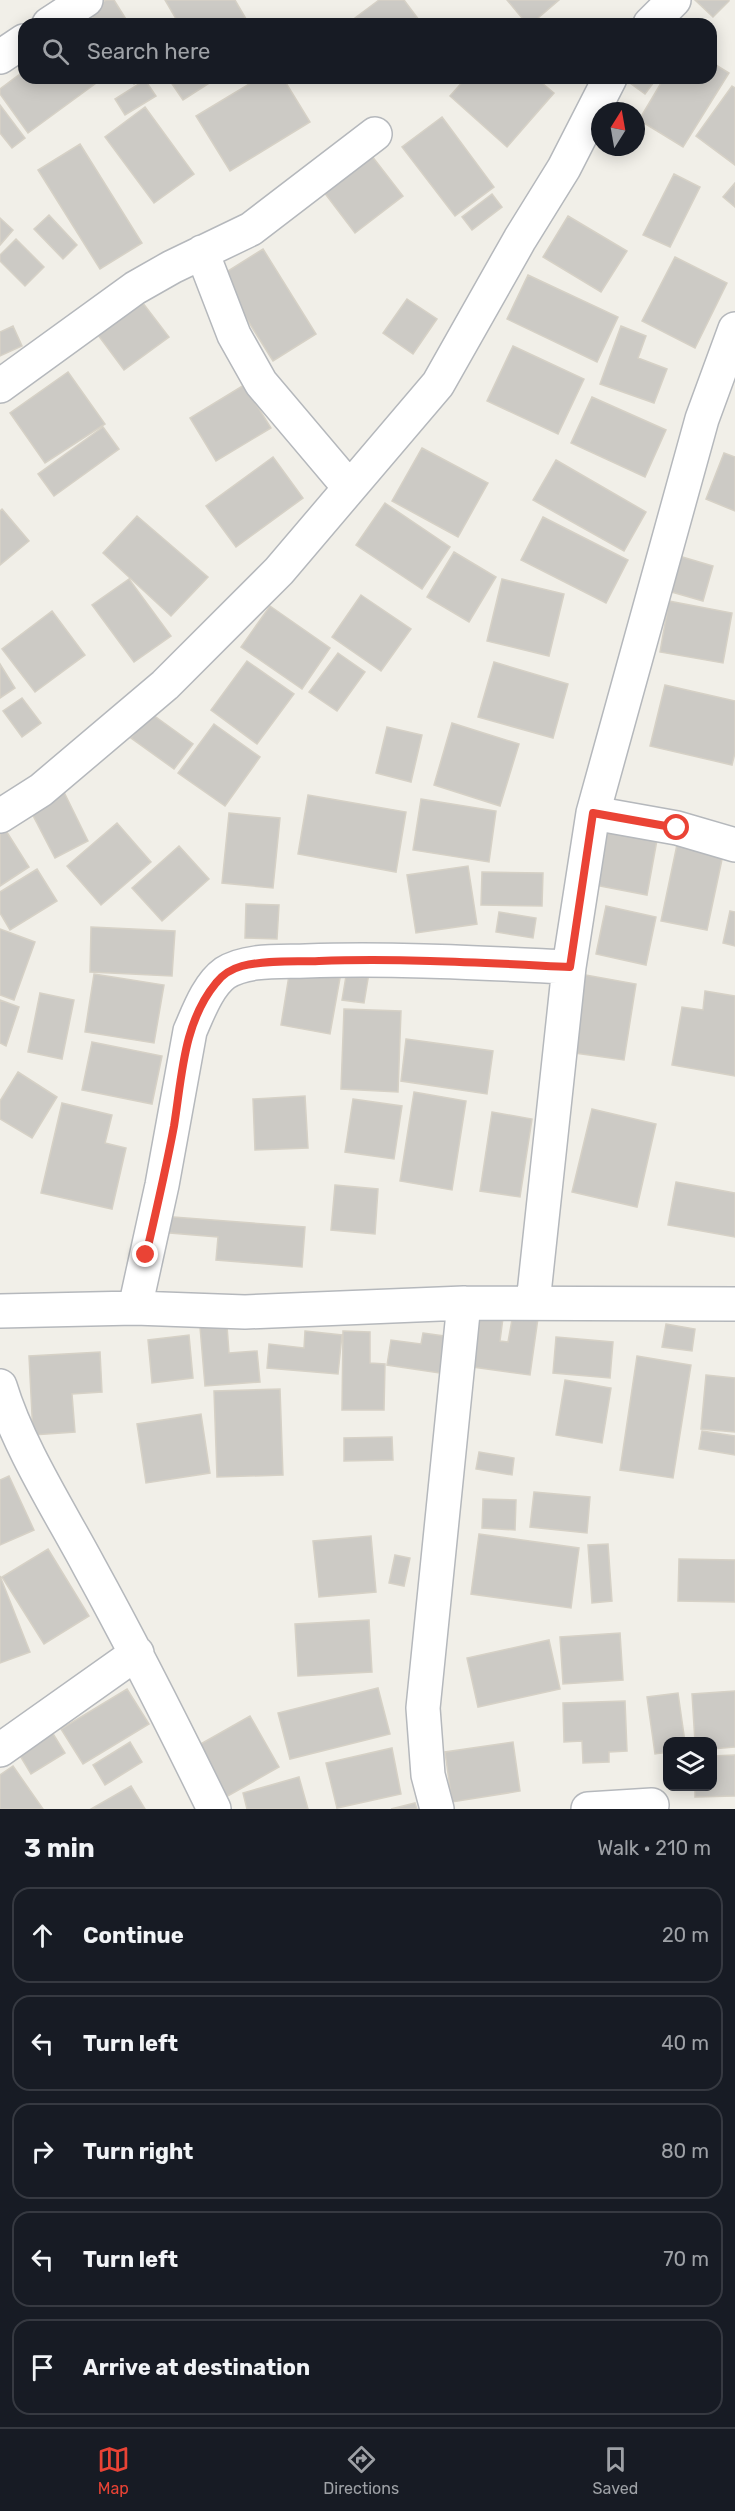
<!DOCTYPE html>
<meta charset="utf-8">
<style>
body{margin:0;font-family:Rubik,sans-serif;background:#242831;color:#f1f3f6}
.controls{position:absolute;right:18px;bottom:18px;display:grid;overflow:hidden;border-radius:12px;box-shadow:0 3px 15px #0003}
.controls button{width:54px;height:54px;display:grid;place-items:center;padding:0;border:0;border-bottom:2px solid #363941;background:#171b24;color:#f1f3f6;font:30px sans-serif}
.compass{position:absolute;left:591px;top:102px;width:54px;height:54px;border-radius:50%;background:#171b24;box-shadow:0 3px 15px #0003;rotate:11deg}
.stop{position:absolute;width:18px;height:18px;margin:-14px;border:4px solid #ea4335;border-radius:50%;background:#fff}
.stop.end{background:#ea4335;border-color:#fff;box-shadow:0 2px 6px #0008}
.list{margin:0;padding:0;list-style:none}
h2{display:flex;justify-content:space-between;align-items:center;height:78px;margin:0;padding:0 24px;font-size:26px}
h2 small{font-size:20px;font-weight:400;color:#9ea1a6}
.list li{display:grid;grid-template-columns:39px 1fr auto;gap:18px;align-items:center;box-sizing:border-box;height:96px;margin:0 12px 12px;padding:0 12px;border:2px solid #363941;border-radius:18px}
.list b{display:block;font-size:22px;white-space:nowrap}
.list em{font-size:20px;font-style:normal;color:#9ea1a6}
.icon{flex:none;width:33px;height:33px;fill:none;stroke:currentColor;stroke-width:2;stroke-linecap:round;stroke-linejoin:round}
.map{position:relative;flex:none;width:735px;height:1809px;overflow:hidden}
.search{position:absolute;background:#171b24;box-shadow:0 3px 15px #0003;left:18px;right:18px;top:18px;height:66px;display:flex;align-items:center;gap:15px;box-sizing:border-box;padding:0 21px;border-radius:18px;color:#9ea1a6;font-size:22px}
.sheet{height:618px;background:#171b24}
nav{display:flex;justify-content:space-around;align-items:center;box-sizing:border-box;height:84px;border-top:2px solid #363941;background:#171b24;font-size:16px;color:#9ea1a6}
nav a{display:grid;justify-items:center;gap:3px}
nav .on{color:#ea4335}
.map>svg:first-child{display:block}
.building{fill:#cccac5;stroke:#d6d1c6;stroke-width:1.5}
.lines{fill:none;stroke-linecap:round;stroke-linejoin:round}
.minor-casing{stroke:#b5b8bc;stroke-width:36}
.minor{stroke:#fff;stroke-width:33}
.route{stroke:#ea4335;stroke-width:8}
</style>
<div class="map">
<svg width="735" height="1809" viewBox="0 0 735 1809">
<rect width="100%" height="100%" fill="#f1efe8"/>
<path class="building" d="M106 0H114L129 24H96L88 11Z
M165 0H235L249 24H179Z
M379 0H404L422 24H347Z
M507 0H559L531 24H527Z
M695 0H729V1L713 17Z
M711 62 729 73 683 147 639 120 664 78H711Z
M24 71V78H103L28 133 0 94V89Z
M130 78H144L134 84Z
M168 78H209L211 82 183 100Z
M259 78H283L310 122 230 171 196 116Z
M466 78H536L554 93 507 147 450 96Z
M623 78H657L645 94Z
M145 80 156 96 125 115 115 99Z
M732 86 735 88V165L696 136Z
M0 105 25 138 12 148 0 133Z
M145 107 194 174 154 203 105 137Z
M442 117 494 187 455 216 402 147Z
M80 144 142 243 100 269 38 170Z
M368 151 403 196 355 233 320 187Z
M674 174 700 187 670 247 643 235Z
M735 183V207L723 197Z
M492 194 502 207 472 230 462 217Z
M49 215 77 245 63 259 34 229Z
M568 216 627 251 601 292 543 257Z
M0 218 13 230 0 245Z
M16 239 44 267 25 286 0 261V255Z
M263 249 316 334 273 361 220 276Z
M675 257 727 283 695 348 642 321Z
M528 275 618 317 597 362 507 319Z
M139 298 169 337 124 370 95 331Z
M407 299 437 319 413 354 383 333Z
M13 326 22 346 0 356V332Z
M621 326 646 336 638 358 667 369 654 403 600 384Z
M513 346 584 379 558 434 487 401Z
M68 372 105 424 45 463 10 413Z
M244 385 271 428 216 461 190 418Z
M592 397 666 430 645 477 571 443Z
M103 427 119 449 54 496 38 474Z
M422 448 488 483 458 537 392 501Z
M724 453 735 457V511L706 499Z
M273 457 303 498 236 547 206 506Z
M556 460 646 512 624 551 533 500Z
M385 503 450 547 422 589 356 545Z
M2 509 29 541 0 565V511Z
M137 516 208 577 171 616 103 553Z
M543 517 628 560 606 603 521 560Z
M454 552 496 577 469 622 427 597Z
M679 556 713 566 703 601 668 591Z
M129 579 171 636 134 662 92 605Z
M502 579 564 594 549 656 487 641Z
M361 595 411 629 381 671 332 637Z
M669 601 732 613 723 663 660 652Z
M270 606 330 648 302 689 241 647Z
M52 611 85 655 35 692 2 649Z
M338 653 365 672 337 711 309 692Z
M247 661 294 694 257 744 211 710Z
M494 662 568 684 553 738 478 717Z
M0 664 15 688 0 698Z
M665 685 735 701V753L732 765 650 746Z
M22 698 41 723 22 737 3 711Z
M149 712 193 744 174 769 131 738Z
M452 723 519 744 500 806 434 785Z
M214 724 260 757 225 806 178 773Z
M387 727 422 735 411 782 376 773Z
M60 784 88 841 55 858 25 800Z
M308 795 406 812 396 872 298 854Z
M421 799 496 811 489 862 413 850Z
M229 813 280 818 273 888 222 883Z
M117 823 151 862 101 905 67 866Z
M3 826 29 867 0 886V828Z
M594 829 657 840 647 895 584 883Z
M678 840 724 850 707 930 661 921Z
M179 846 209 879 162 921 132 888Z
M468 866 477 924 416 933 407 875Z
M37 869 57 901 10 930 0 913V892Z
M482 872 543 873 542 906 481 905Z
M246 904 279 905 277 939 245 938Z
M606 906 656 917 646 965 596 954Z
M730 911 735 912V946L723 943Z
M499 912 536 918 533 938 496 932Z
M91 927 175 931 172 976 90 972Z
M0 929 35 942 14 1000 0 995Z
M290 969 340 978 330 1034 281 1025Z
M347 970 369 973 364 1003 342 1000Z
M94 974 164 985 154 1043 85 1032Z
M580 974 636 984 624 1060 568 1052Z
M705 991 735 996V1076L672 1065 682 1007 703 1010Z
M40 993 74 1000 62 1059 28 1052Z
M0 1000 19 1007 6 1046 0 1043Z
M344 1009 401 1011 398 1092 341 1089Z
M406 1039 493 1051 487 1094 401 1081Z
M92 1042 162 1056 152 1104 82 1090Z
M18 1072 57 1097 32 1138 0 1119V1101Z
M414 1092 466 1101 452 1190 400 1181Z
M305 1096 308 1148 255 1150 253 1099Z
M353 1099 402 1106 394 1159 345 1152Z
M62 1103 112 1115 105 1143 126 1148 112 1209 41 1193Z
M592 1109 656 1124 637 1207 572 1192Z
M492 1112 532 1119 520 1197 480 1191Z
M676 1182 735 1193V1237L668 1225Z
M335 1185 378 1189 375 1234 331 1230Z
M160 1216 305 1227 302 1267 216 1260 218 1237 158 1232Z
M513 1314 538 1318 530 1375 473 1367 480 1315 503 1318 500 1341 508 1342Z
M666 1324 695 1329 692 1351 662 1347Z
M227 1326 229 1353 257 1351 260 1382 205 1386 200 1327Z
M305 1331 342 1335 338 1374 267 1368 269 1344 304 1348Z
M343 1331 370 1332V1363L385 1364 384 1410H342Z
M423 1333 451 1337 446 1374 387 1365 391 1340 421 1344Z
M189 1335 193 1378 152 1383 148 1340Z
M556 1337 613 1342 610 1378 553 1373Z
M100 1352 102 1392 72 1394 75 1432 33 1435 29 1356Z
M637 1356 691 1365 673 1478 620 1470Z
M706 1375 735 1378V1432L701 1429Z
M565 1380 611 1388 602 1443 556 1435Z
M280 1389 283 1475 217 1477 214 1391Z
M201 1414 210 1473 146 1483 137 1424Z
M702 1431 735 1436V1455L699 1449Z
M392 1437 393 1460 344 1461V1438Z
M479 1452 514 1458 512 1475 476 1469Z
M9 1476 34 1530 0 1545V1480Z
M534 1492 590 1497 587 1533 530 1527Z
M483 1499 516 1500 515 1530 482 1528Z
M479 1534 579 1548 571 1608 471 1594Z
M371 1536 376 1592 319 1597 313 1541Z
M608 1544 612 1601 592 1603 588 1545Z
M48 1549 89 1616 44 1644 2 1577Z
M395 1555 410 1558 404 1586 389 1583Z
M679 1559 735 1560V1602L678 1601Z
M0 1576 30 1652 0 1663Z
M369 1620 372 1672 298 1676 295 1624Z
M620 1633 623 1680 563 1684 560 1637Z
M549 1640 560 1689 478 1707 467 1658Z
M378 1688 390 1734 290 1759 278 1713Z
M127 1689 149 1724 83 1764 61 1729Z
M735 1691V1747L712 1749V1742H695L692 1694Z
M678 1693 685 1742H668V1752L655 1754 647 1697Z
M625 1701 627 1751 609 1752V1762L583 1763 582 1741 564 1742 563 1703Z
M250 1716 279 1767 226 1797 197 1746Z
M47 1724 65 1753 31 1774 13 1744Z
M130 1742 142 1762 105 1785 93 1765Z
M513 1742 520 1791 452 1802 445 1752Z
M392 1748 401 1794 337 1808 326 1763Z
M735 1755V1796L695 1797V1786H712V1756Z
M13 1766 43 1809H0V1775Z
M299 1777 308 1809H247L243 1793Z
M131 1786 145 1809H91Z
M415 1803 417 1809H391Z"/>
<g class="lines">
<g class="minor-casing">
<path id="minor" d="M49 24 86 0
M650 24 674 0
M0 57 24 41
M202 252 234 335 261 383 349 487
M0 386 135 288 172 267 251 229 375 134
M593 813 677 828 735 845
M0 816 41 790 165 685 279 571 438 384 520 239 564 168 610 78
M533 1303 569 967 593 813 702 419 735 329
M135 1308 162 1185 190 1031C198 1013 208 985 225 973 247 959 281 962 306 961 394 958 482 963 569 967
M0 1311 135 1308 245 1312 464 1303 735 1304
M0 1386C18 1446 59 1510 89 1566 133 1646 174 1727 214 1809
M0 1750 137 1653
M437 1809 428 1775 423 1708 464 1303
M588 1809 652 1805"/>
</g>
<use href="#minor" class="minor"/>
</g>
<g class="lines">
<path class="route" d="M146 1255C156 1212 166 1169 174 1126 182 1077 183 1023 216 983 222 975 231 969 242 966 266 960 294 962 319 961 402 958 486 963 570 967L593 813 677 828"/>
</g>
</svg>
<div class="controls">
<button><svg class="icon" aria-label="layers" viewBox="0 0 24 24"><path d="M12 4l9 5-9 5-9-5zM3 14l9 5 9-5"/></svg></button>
</div>
<svg class="compass" viewBox="-18 -18 36 36"><path d="M0-13l5 13h-10z" fill="#e53935"/><path d="M0 13l5-13h-10z" fill="#9ea1a6"/></svg>
<div class="stop" style="left:677px;top:828px"></div>
<div class="stop end" style="left:146px;top:1255px"></div>
<div class="search"><svg class="icon" aria-label="search" viewBox="0 0 24 24"><circle cx="10" cy="10" r="6"/><path d="M15 15l6 6"/></svg>Search here</div>
</div>
<section class="sheet">
<h2>3 min<small>Walk · 210 m</small></h2>
<ul class="list">
<li><svg class="icon" aria-label="ahead" viewBox="0 0 24 24"><path d="M12 20V5M6 11l6-6 6 6"/></svg><div><b>Continue</b></div><em>20 m</em></li>
<li><svg class="icon" aria-label="left" viewBox="0 0 24 24"><path d="M17 20v-9H6M10 6l-5 5 5 5"/></svg><div><b>Turn left</b></div><em>40 m</em></li>
<li><svg class="icon" aria-label="right" viewBox="0 0 24 24"><path d="M7 20v-9h11M14 6l5 5-5 5"/></svg><div><b>Turn right</b></div><em>80 m</em></li>
<li><svg class="icon" aria-label="left" viewBox="0 0 24 24"><path d="M17 20v-9H6M10 6l-5 5 5 5"/></svg><div><b>Turn left</b></div><em>70 m</em></li>
<li><svg class="icon" aria-label="arrive" viewBox="0 0 24 24"><path d="M6 21V4h12l-3 4 3 4H6"/></svg><div><b>Arrive at destination</b></div></li>
</ul>
</section>
<nav>
<a class="on"><svg class="icon" aria-label="map" viewBox="0 0 24 24"><path d="M3 6l6-2 6 2 6-2v14l-6 2-6-2-6 2zM9 4v14M15 6v14"/></svg>Map</a>
<a><svg class="icon" aria-label="directions" viewBox="0 0 24 24"><path d="M12 3l9 9-9 9-9-9zM9 14v-3h6M13 9l2 2-2 2"/></svg>Directions</a>
<a><svg class="icon" aria-label="saved" viewBox="0 0 24 24"><path d="M7 4h10v16l-5-4-5 4z"/></svg>Saved</a>
</nav>
